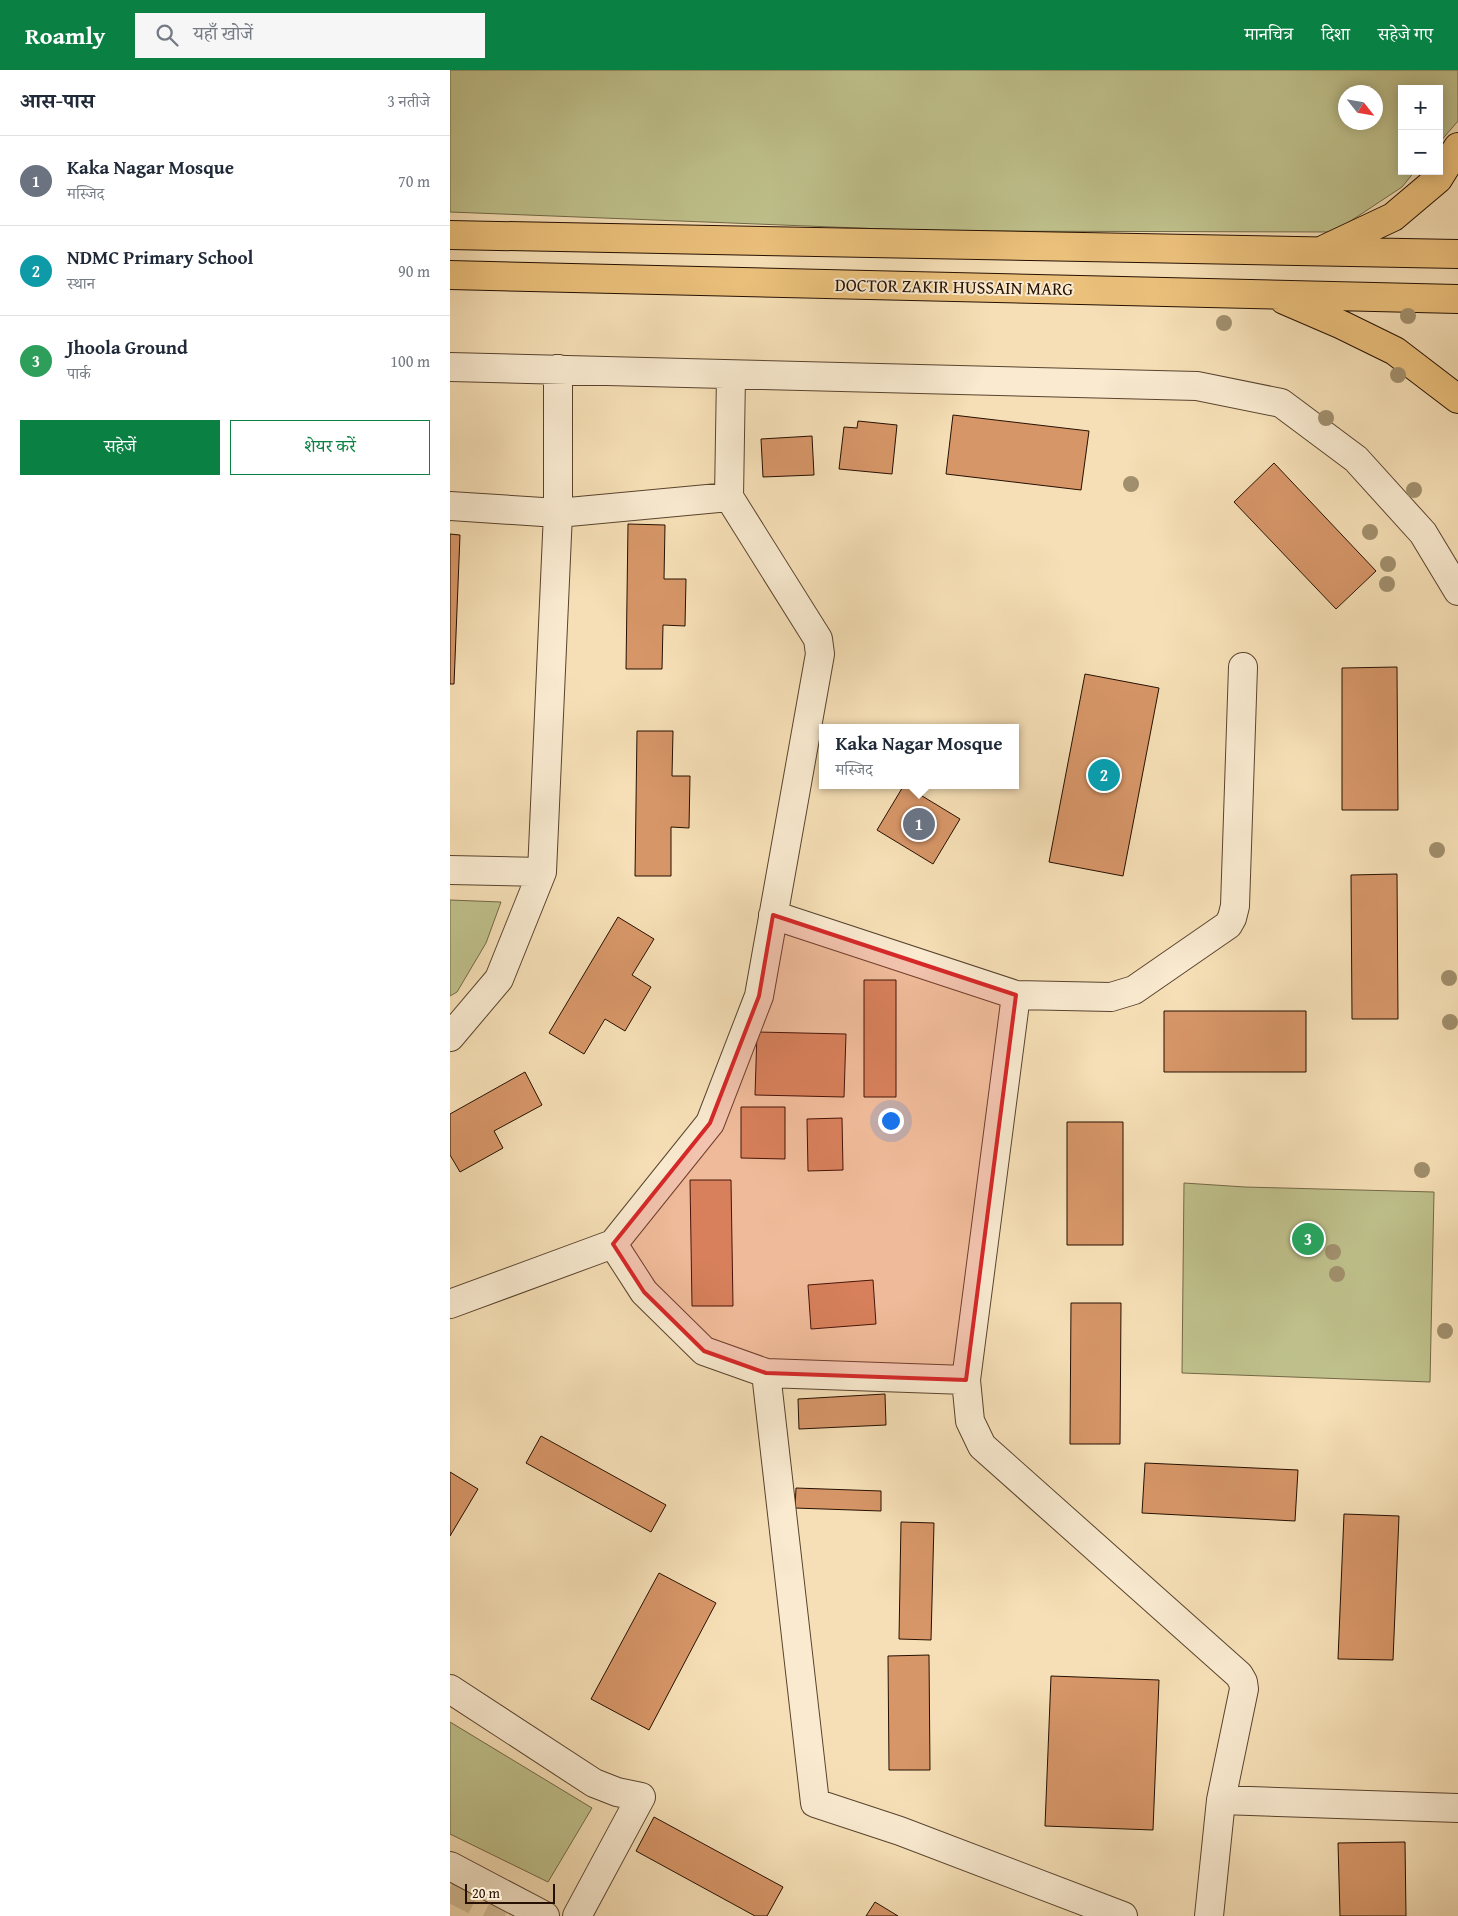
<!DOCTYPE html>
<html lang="hi">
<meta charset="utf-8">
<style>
body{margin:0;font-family:"Gentium Book Plus","Noto Serif Devanagari",serif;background:#f6f6f7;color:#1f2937}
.controls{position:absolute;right:15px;top:15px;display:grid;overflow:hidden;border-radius:0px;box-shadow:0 2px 12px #0003}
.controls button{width:45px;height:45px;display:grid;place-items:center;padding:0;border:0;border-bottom:1px solid #e0e1e3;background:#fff;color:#1f2937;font:25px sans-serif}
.compass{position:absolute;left:888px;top:15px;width:45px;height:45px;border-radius:50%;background:#fff;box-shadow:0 2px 12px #0003;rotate:121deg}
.scale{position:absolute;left:15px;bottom:12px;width:90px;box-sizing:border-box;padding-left:5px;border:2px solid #251001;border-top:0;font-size:14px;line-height:18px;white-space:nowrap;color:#251001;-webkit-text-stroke:4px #f9ead0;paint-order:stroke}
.you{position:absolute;left:440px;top:1050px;width:18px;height:18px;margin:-12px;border:4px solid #fff;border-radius:50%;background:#1a73e8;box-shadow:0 0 0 8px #1a73e833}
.badge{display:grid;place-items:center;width:32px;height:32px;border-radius:50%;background:#0b8043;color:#fff;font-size:16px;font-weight:700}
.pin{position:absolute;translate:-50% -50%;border:2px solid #fff;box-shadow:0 1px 5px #0006}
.popup{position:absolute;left:369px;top:654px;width:200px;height:65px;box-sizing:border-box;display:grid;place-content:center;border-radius:0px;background:#fff;filter:drop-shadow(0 1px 4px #0005);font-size:16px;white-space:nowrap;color:#747a83}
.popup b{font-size:19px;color:#1f2937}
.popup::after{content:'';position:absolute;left:50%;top:100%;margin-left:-10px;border:10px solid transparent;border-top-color:#fff}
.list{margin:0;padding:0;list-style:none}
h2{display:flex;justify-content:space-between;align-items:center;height:65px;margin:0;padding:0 20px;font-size:21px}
h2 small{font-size:16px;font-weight:400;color:#747a83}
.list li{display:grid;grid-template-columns:32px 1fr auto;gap:15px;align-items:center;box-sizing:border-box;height:90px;padding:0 20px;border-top:1px solid #e0e1e3}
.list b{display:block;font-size:19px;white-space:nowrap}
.list p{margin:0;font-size:16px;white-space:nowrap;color:#747a83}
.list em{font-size:16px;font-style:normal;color:#747a83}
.actions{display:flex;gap:10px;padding:15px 20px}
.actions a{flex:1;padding:11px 0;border:1px solid #0b8043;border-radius:0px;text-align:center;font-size:18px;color:#0b8043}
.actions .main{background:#0b8043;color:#fff}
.icon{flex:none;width:28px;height:28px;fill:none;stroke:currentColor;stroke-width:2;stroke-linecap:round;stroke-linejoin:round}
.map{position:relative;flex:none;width:1008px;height:1846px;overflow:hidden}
header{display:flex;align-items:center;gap:30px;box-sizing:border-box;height:70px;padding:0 25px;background:#0b8043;color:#fff}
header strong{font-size:24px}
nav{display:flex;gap:28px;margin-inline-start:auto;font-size:18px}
.search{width:350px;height:45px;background:#f6f6f7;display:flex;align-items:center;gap:12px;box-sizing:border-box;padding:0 18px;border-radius:0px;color:#747a83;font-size:19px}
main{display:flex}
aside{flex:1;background:#fff}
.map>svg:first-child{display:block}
.green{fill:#bfc18c;stroke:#726846;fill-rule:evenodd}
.building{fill:#d79668;stroke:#251001}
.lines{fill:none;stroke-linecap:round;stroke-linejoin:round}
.major-tunnel{stroke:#d7c09b;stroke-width:28;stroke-dasharray:28 14;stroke-linecap:butt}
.minor-casing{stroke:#59442e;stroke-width:30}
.major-casing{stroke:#251001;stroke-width:30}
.minor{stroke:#f9ead0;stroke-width:28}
.major{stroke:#ebc07b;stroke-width:28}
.tree{fill:#a18f6d}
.marked{fill:#d62828;fill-opacity:0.2;stroke:#d62828;stroke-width:4;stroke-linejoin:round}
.labels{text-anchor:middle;stroke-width:4;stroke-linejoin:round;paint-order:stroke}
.street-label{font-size:18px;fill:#251001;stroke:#f9ead0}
</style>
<header>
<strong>Roamly</strong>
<div class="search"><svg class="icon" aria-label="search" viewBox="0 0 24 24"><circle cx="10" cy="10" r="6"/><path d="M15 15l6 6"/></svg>यहाँ खोजें</div>
<nav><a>मानचित्र</a><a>दिशा</a><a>सहेजे गए</a></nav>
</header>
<main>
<aside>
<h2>आस-पास<small>3 नतीजे</small></h2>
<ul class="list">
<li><span class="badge" style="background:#6b7280">1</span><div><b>Kaka Nagar Mosque</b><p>मस्जिद</p></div><em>70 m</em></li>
<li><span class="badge" style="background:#0f9aa8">2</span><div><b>NDMC Primary School</b><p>स्थान</p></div><em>90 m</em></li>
<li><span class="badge" style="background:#2e9e5b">3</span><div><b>Jhoola Ground</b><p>पार्क</p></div><em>100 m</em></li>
</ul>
<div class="actions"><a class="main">सहेजें</a><a>शेयर करें</a></div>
</aside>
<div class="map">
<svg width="1008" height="1846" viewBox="0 0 1008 1846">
<rect width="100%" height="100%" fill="#f6dfb6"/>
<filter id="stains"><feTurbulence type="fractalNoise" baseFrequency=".004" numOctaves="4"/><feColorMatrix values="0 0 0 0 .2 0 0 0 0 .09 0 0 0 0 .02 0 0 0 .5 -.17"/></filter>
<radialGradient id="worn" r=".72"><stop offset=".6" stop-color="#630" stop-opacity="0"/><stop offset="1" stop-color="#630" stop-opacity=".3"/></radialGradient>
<path class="green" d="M0 0H1008V51L989 73V19H952V101H965L952 117 884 162 485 161 0 142ZM896 22H926V52H896Z
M0 830 51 832 36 873 7 922 0 926Z
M734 1113 795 1117 984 1122 980 1312 732 1303Z
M0 1652 142 1738 98 1812 0 1764Z"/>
<path class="building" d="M503 345 639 361 631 420 496 404Z
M408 351 447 355 442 404 389 399 394 357 407 358Z
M362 366 364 405 313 407 311 369Z
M824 393 926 501 886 539 784 432Z
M178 454 215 455 214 509H236L235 556 213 555 212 599H176Z
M0 464 10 465 4 614H0Z
M947 597 948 740H892V598Z
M635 604 709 618 673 806 599 792Z
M187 661H223L222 706H240L239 758 221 757V806H185Z
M454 715 510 749 483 794 427 760Z
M947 804 948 949H902L901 805Z
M168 847 204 869 182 905 201 917 175 961 155 949 134 984 99 963Z
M414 910H446V1027H414Z
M714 941H856V1002H714Z
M307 962 396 964 394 1027 305 1025Z
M75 1002 92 1035 44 1061 53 1078 10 1102 0 1085V1044Z
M291 1037H335V1089L291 1088Z
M392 1048 393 1100 358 1101 357 1049Z
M617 1052H673V1175H617Z
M240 1110H281L283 1236H242Z
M423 1210 426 1254 361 1259 358 1215Z
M621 1233H671L670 1374H620Z
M435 1324 436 1355 349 1359 348 1329Z
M91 1366 216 1435 201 1462 76 1393Z
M695 1393 848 1400 845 1451 692 1443Z
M0 1402 28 1419 0 1466Z
M346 1418 431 1421V1441L345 1438Z
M894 1444 949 1446 943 1590 888 1589Z
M451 1452 484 1453 481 1570 449 1569Z
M209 1503 266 1533 199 1660 141 1629Z
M479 1585 480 1700H439L438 1586Z
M601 1606 709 1610 703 1760 595 1756Z
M204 1747 333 1817 317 1846H305L186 1781Z
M955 1772 956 1846H890L888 1773Z
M425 1832 448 1846H416Z"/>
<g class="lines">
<path class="major-tunnel" d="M0 1818 55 1846"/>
<g class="minor-casing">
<path id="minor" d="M0 297 747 316 831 333 906 389 973 463 1008 521
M0 436 108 443 279 427 281 305
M0 800 92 802
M323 845 566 925
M0 967 49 909 92 802 108 443V299
M163 1174 194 1222 254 1281 316 1303 516 1310
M0 1234 163 1174 260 1053 309 926 370 584 368 569 279 427
M316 1303 365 1733 450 1761 673 1846
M0 1619 144 1713 167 1722 191 1727 127 1846
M771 1730 1008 1738
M0 1796 95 1846
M759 1846 771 1730 794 1619 793 1612 789 1605 532 1376 520 1351 516 1310 566 925 661 927 684 920 778 855 782 848 785 836 793 597"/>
</g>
<g class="major-casing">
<path id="major" d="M0 165 1008 184
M875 179 943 147 988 109 1008 77
M0 205 1008 229
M834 230 892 255 945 281 1008 329"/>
</g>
<use href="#minor" class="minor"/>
<use href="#major" class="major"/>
</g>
<g class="tree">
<circle cx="958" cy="246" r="8"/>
<circle cx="774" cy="253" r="8"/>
<circle cx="948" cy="305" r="8"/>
<circle cx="876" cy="348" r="8"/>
<circle cx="681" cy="414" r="8"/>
<circle cx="964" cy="420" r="8"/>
<circle cx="920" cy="462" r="8"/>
<circle cx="938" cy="494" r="8"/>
<circle cx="937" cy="514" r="8"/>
<circle cx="987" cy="780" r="8"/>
<circle cx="999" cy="908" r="8"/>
<circle cx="1000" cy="952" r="8"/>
<circle cx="972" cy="1100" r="8"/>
<circle cx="883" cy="1182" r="8"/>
<circle cx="887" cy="1204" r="8"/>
<circle cx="995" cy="1261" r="8"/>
</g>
<path class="marked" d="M323 845 566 925 516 1310 316 1303 254 1281 194 1222 163 1174 260 1053 309 926Z"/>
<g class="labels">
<g class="street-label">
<text transform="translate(504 217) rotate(1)" y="6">DOCTOR ZAKIR HUSSAIN MARG</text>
</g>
</g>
<rect width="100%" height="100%" filter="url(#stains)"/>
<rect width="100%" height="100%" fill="url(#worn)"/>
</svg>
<div class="controls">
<button>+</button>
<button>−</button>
</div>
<svg class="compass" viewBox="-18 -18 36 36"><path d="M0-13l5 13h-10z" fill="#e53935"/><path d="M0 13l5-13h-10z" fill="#747a83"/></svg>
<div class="scale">20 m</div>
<div class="you"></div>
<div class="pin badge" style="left:469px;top:754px;background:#6b7280">1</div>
<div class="popup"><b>Kaka Nagar Mosque</b>मस्जिद</div>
<div class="pin badge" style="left:654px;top:705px;background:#0f9aa8">2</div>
<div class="pin badge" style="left:858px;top:1169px;background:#2e9e5b">3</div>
</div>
</main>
